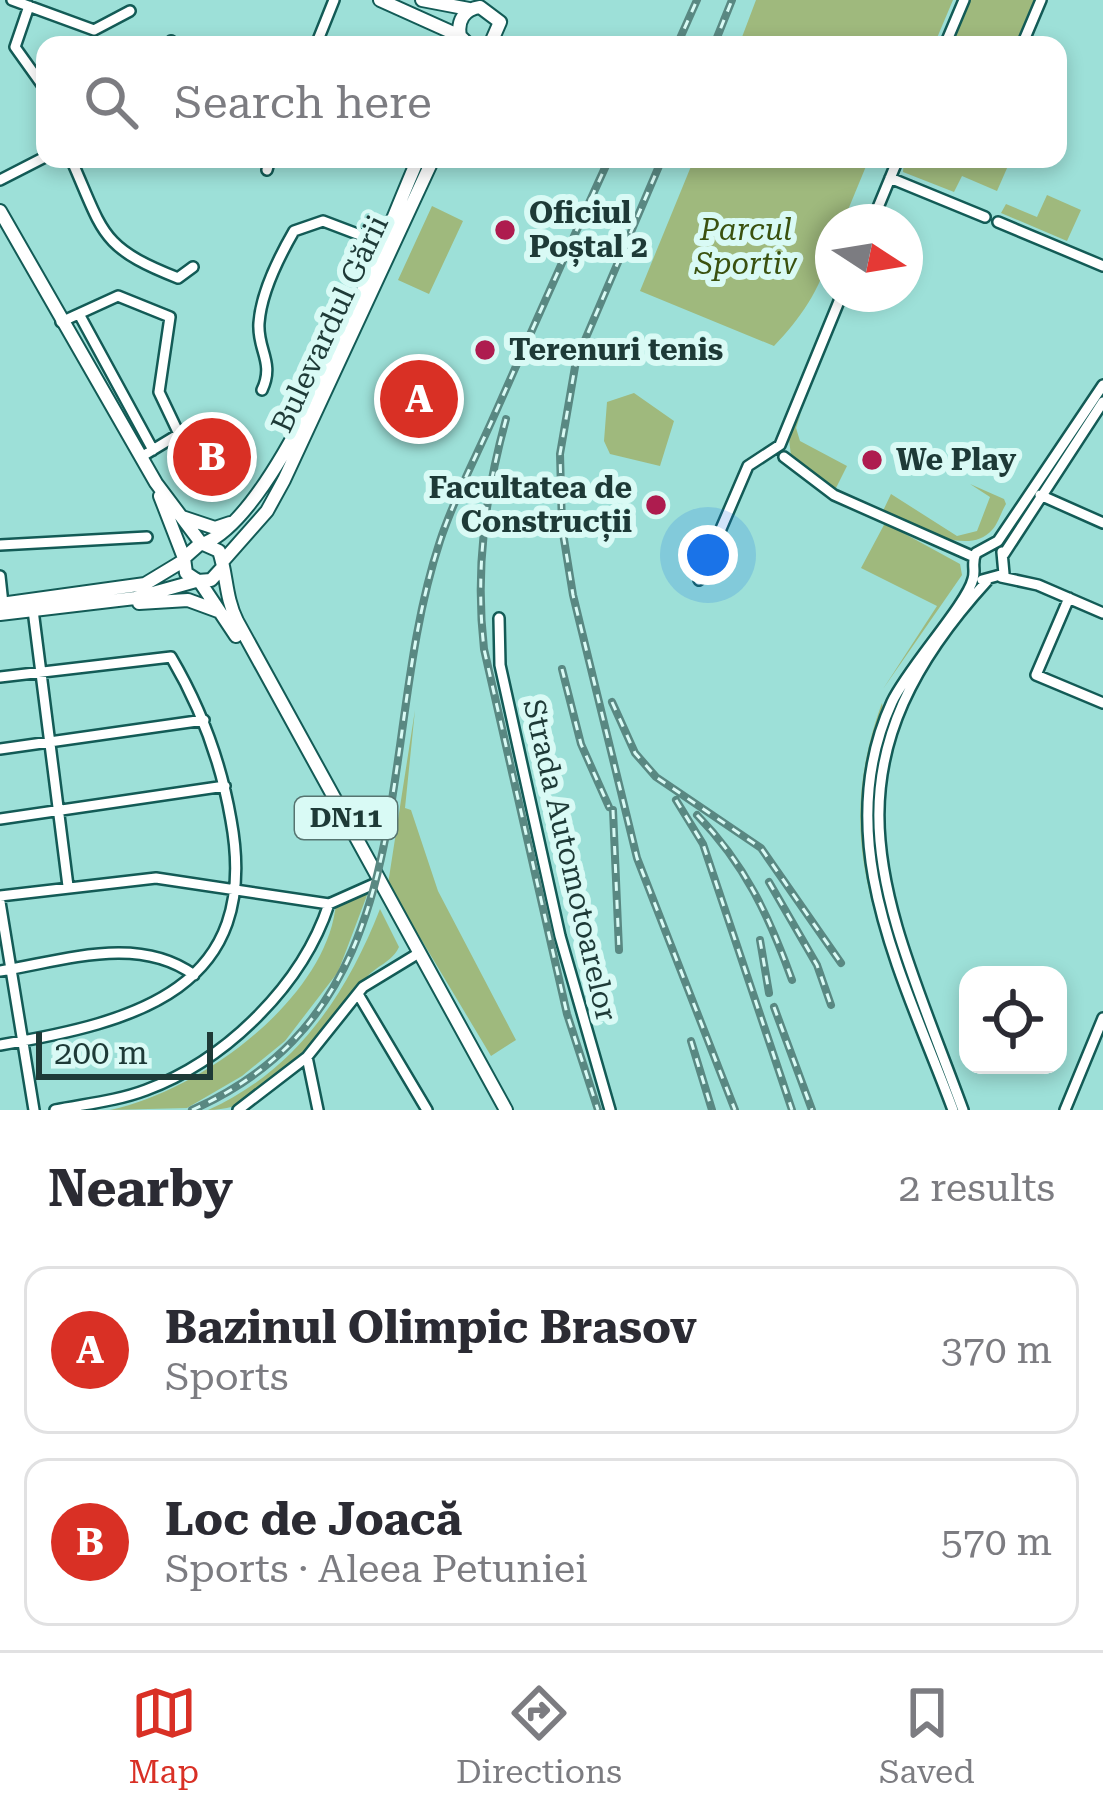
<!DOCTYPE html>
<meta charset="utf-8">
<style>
body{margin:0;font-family:"Roboto Serif",serif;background:#f2f2f3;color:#2b2b33}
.controls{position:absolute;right:36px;bottom:36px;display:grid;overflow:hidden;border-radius:24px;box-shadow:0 6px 18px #0003}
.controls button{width:108px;height:108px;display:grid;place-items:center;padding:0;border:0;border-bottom:3px solid #e1e1e2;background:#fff;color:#2b2b33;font:60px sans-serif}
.compass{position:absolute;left:815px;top:204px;width:108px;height:108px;border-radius:50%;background:#fff;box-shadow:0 6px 18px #0003;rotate:102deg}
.scale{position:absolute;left:36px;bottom:30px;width:177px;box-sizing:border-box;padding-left:12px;border:6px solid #1e3a37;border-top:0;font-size:33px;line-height:42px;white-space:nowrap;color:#1e3a37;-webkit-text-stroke:9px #d9faf5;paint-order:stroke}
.you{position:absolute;left:708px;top:555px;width:42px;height:42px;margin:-30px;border:9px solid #fff;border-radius:50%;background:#1a73e8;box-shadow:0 0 0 18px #1a73e833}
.badge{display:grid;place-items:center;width:78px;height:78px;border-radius:50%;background:#d93025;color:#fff;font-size:39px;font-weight:700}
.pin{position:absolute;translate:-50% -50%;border:6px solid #fff;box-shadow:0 3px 12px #0006}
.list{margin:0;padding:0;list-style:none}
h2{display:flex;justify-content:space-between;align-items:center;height:156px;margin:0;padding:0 48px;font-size:51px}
h2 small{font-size:39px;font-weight:400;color:#7c7c81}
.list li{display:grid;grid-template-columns:78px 1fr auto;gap:36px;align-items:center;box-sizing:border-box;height:168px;margin:0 24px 24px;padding:0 24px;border:3px solid #e1e1e2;border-radius:24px}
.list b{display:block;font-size:45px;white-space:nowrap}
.list p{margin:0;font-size:39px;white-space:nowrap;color:#7c7c81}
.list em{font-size:39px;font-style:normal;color:#7c7c81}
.icon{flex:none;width:66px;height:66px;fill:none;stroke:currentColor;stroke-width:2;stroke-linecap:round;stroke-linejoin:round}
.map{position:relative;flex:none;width:1103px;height:1110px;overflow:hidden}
.search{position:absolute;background:#fff;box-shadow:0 6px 18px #0003;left:36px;right:36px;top:36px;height:132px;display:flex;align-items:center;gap:30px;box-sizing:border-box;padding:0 42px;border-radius:24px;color:#7c7c81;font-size:45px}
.sheet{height:540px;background:#fff}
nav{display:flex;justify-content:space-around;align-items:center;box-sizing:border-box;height:168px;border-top:3px solid #e1e1e2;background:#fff;font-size:33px;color:#7c7c81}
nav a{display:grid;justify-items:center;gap:6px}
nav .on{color:#d93025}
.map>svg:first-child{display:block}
.green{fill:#9fb97d}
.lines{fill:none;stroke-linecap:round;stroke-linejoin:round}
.minor-casing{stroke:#135b56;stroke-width:14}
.major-casing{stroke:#135b56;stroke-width:16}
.minor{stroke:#fff;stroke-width:9}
.major{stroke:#fff;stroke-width:12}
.rail-casing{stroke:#598882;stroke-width:8}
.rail{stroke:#d9faf5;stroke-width:3;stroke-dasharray:9;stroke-linecap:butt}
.poi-dot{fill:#ae1c4f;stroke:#d9faf5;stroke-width:4.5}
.labels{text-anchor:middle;stroke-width:12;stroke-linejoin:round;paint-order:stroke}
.shield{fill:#d9faf5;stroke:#567470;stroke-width:3}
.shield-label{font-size:27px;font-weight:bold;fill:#1e3a37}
.poi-label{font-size:30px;font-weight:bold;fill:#1e3a37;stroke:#d9faf5;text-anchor:start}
.park-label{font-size:30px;font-style:italic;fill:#3a510f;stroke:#d9faf5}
.street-label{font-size:30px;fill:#1e3a37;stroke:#d9faf5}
</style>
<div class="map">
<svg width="1103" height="1110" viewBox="0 0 1103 1110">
<rect width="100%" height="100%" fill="#9de0d8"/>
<path class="green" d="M756 0H953L934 45H739Z
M970 0H1034L1015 45 953 41Z
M694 159H869L843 222H833C833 271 807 312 774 346L640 291Z
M904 159H1011L997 191 962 176 954 192 903 172Z
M1047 195 1081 210 1067 241 1001 213 1006 204 1037 217Z
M432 206 463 221 429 294 398 280Z
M634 393 674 421 660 466 610 454 604 441 607 402Z
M801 413 796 428 800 441 847 466 835 490 791 456 789 439Z
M970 484 1004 499 1006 504C1001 512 998 524 992 530 967 559 909 523 882 513L891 494 957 536 977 531 990 497Z
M885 523 960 564 962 575 883 689 937 606 861 568Z
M882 703C887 723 866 777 863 803 857 880 890 950 917 1020L913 1022C869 905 837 827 882 703Z
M415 710 405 808 411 810 438 891 516 1040 491 1056 388 884Z
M369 890 338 972 285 1041 242 1076 187 1108 110 1110C202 1091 328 997 336 903Z
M380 909 399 947C392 962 376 966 366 978 326 1028 278 1110 208 1110 295 1071 346 996 380 909Z"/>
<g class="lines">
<g class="minor-casing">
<path id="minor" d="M12 0 94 30 130 11
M29 6 15 47 45 89V120
M171 41 173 45
M316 45 334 0
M945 45 964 0
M1022 45 1041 0
M71 159C104 233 99 247 178 278L193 267
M267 170 270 159
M890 178 985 217
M0 180 45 157
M872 222 898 159
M998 222 1103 266
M79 314 153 450
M61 322 118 296 170 317 159 392 179 434 141 457
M262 390C275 362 257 350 259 323 261 293 279 257 294 231L323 221 381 243
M784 457 834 495 974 557
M1040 495 1103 523
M0 545 147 537
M1004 554 1103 402
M0 576 3 604
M1001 577 1038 585 1103 613
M699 580 748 466 780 445 842 294
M982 580 1004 574 1002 552
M1069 598 1036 675 1103 703
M33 610 68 886
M499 618 500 665 560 936 610 1110
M0 677 171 657C201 708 221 762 231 820 262 989 136 1022 0 1045
M0 749 204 720
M0 819 225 786
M0 896 156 878 329 904 374 884
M0 902 34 1110
M0 971C63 961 138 934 194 975
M358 994 427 1110
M307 1057 318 1110
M55 1110C85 1104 117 1101 146 1090 226 1060 302 986 329 904
M238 1110 307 1057 363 987 414 956
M953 1110C905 980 828 841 892 702 908 668 967 604 973 579 976 570 971 563 976 553L998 541 1103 385
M963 1110C885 898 811 774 987 581
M1065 1110 1103 1018"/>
</g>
<g class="major-casing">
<path id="major" d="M380 0 460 36
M422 0 469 9
M469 45 460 36C457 21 464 9 480 7L500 22 490 45
M0 211 156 483 201 543
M160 496 184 558
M182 517 215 528 230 523
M205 543C284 510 381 243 418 159
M222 562 267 511 284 480 433 159
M222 568 211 580 198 581 186 573 184 558 201 543 219 551C227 574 225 597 237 621L506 1110
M200 582 236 636
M139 603 188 600 218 611
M0 604 145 584 183 561
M0 614 135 598 196 581"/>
</g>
<use href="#minor" class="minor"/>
<use href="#major" class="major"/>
<g class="rail-casing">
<path id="rail" d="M677 45 697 0
M714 45 732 0
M662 159 576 361 560 454 562 527 573 595 637 858 735 1110
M506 419C485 496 475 570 484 649L567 1014 598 1110
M562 669 581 744 609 807
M612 702 635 753 656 777 761 848 841 963
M676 800 703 844 792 1110
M613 810 619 950
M697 815C745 864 769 916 792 980
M769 882 817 965 831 1005
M760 940 769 993
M774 1007 812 1110
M691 1041 712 1110
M192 1110C431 1004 372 746 440 541 454 498 476 457 494 416 532 330 570 244 609 159"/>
</g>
<use href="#rail" class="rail"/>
</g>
<g class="poi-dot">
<circle cx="505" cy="230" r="12"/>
<circle cx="485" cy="350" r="12"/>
<circle cx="872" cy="460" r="12"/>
<circle cx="656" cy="505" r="12"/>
</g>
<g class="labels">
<rect class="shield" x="295" y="797" width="102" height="42" rx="9"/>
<g class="shield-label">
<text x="346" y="827">DN11</text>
</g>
<g class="poi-label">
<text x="529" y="223">Oficiul<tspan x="529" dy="34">Poștal 2</tspan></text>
<text x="509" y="360">Terenuri tenis</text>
<text x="896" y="470">We Play</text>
<text x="632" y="498" text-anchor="end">Facultatea de<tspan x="632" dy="34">Construcții</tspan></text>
</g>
<g class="park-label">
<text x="746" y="240">Parcul<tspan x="746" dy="34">Sportiv</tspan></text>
</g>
<g class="street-label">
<text transform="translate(330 324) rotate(-65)" y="10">Bulevardul Gării</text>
<text transform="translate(570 860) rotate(77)" y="10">Strada Automotoarelor</text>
</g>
</g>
</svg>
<div class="controls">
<button><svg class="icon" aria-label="locate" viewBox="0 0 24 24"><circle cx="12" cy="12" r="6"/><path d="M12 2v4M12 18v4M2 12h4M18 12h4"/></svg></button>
</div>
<svg class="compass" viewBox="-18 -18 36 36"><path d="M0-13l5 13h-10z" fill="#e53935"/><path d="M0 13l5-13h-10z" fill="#7c7c81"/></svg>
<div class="scale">200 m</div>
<div class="you"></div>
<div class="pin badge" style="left:419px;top:399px">A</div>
<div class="pin badge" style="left:212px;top:457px">B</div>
<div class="search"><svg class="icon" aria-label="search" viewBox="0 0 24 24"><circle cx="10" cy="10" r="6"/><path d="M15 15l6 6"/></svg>Search here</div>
</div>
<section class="sheet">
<h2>Nearby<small>2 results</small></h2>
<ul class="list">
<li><span class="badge">A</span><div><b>Bazinul Olimpic Brasov</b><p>Sports</p></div><em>370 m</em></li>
<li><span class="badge">B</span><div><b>Loc de Joacă</b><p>Sports · Aleea Petuniei</p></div><em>570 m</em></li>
</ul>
</section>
<nav>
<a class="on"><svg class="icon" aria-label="map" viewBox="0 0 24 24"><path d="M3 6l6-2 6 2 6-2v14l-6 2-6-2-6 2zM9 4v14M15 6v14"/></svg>Map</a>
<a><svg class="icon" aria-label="directions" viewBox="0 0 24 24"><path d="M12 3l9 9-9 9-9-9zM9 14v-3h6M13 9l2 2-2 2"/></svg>Directions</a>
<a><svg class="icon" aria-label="saved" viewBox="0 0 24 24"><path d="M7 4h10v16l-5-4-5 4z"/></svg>Saved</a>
</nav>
